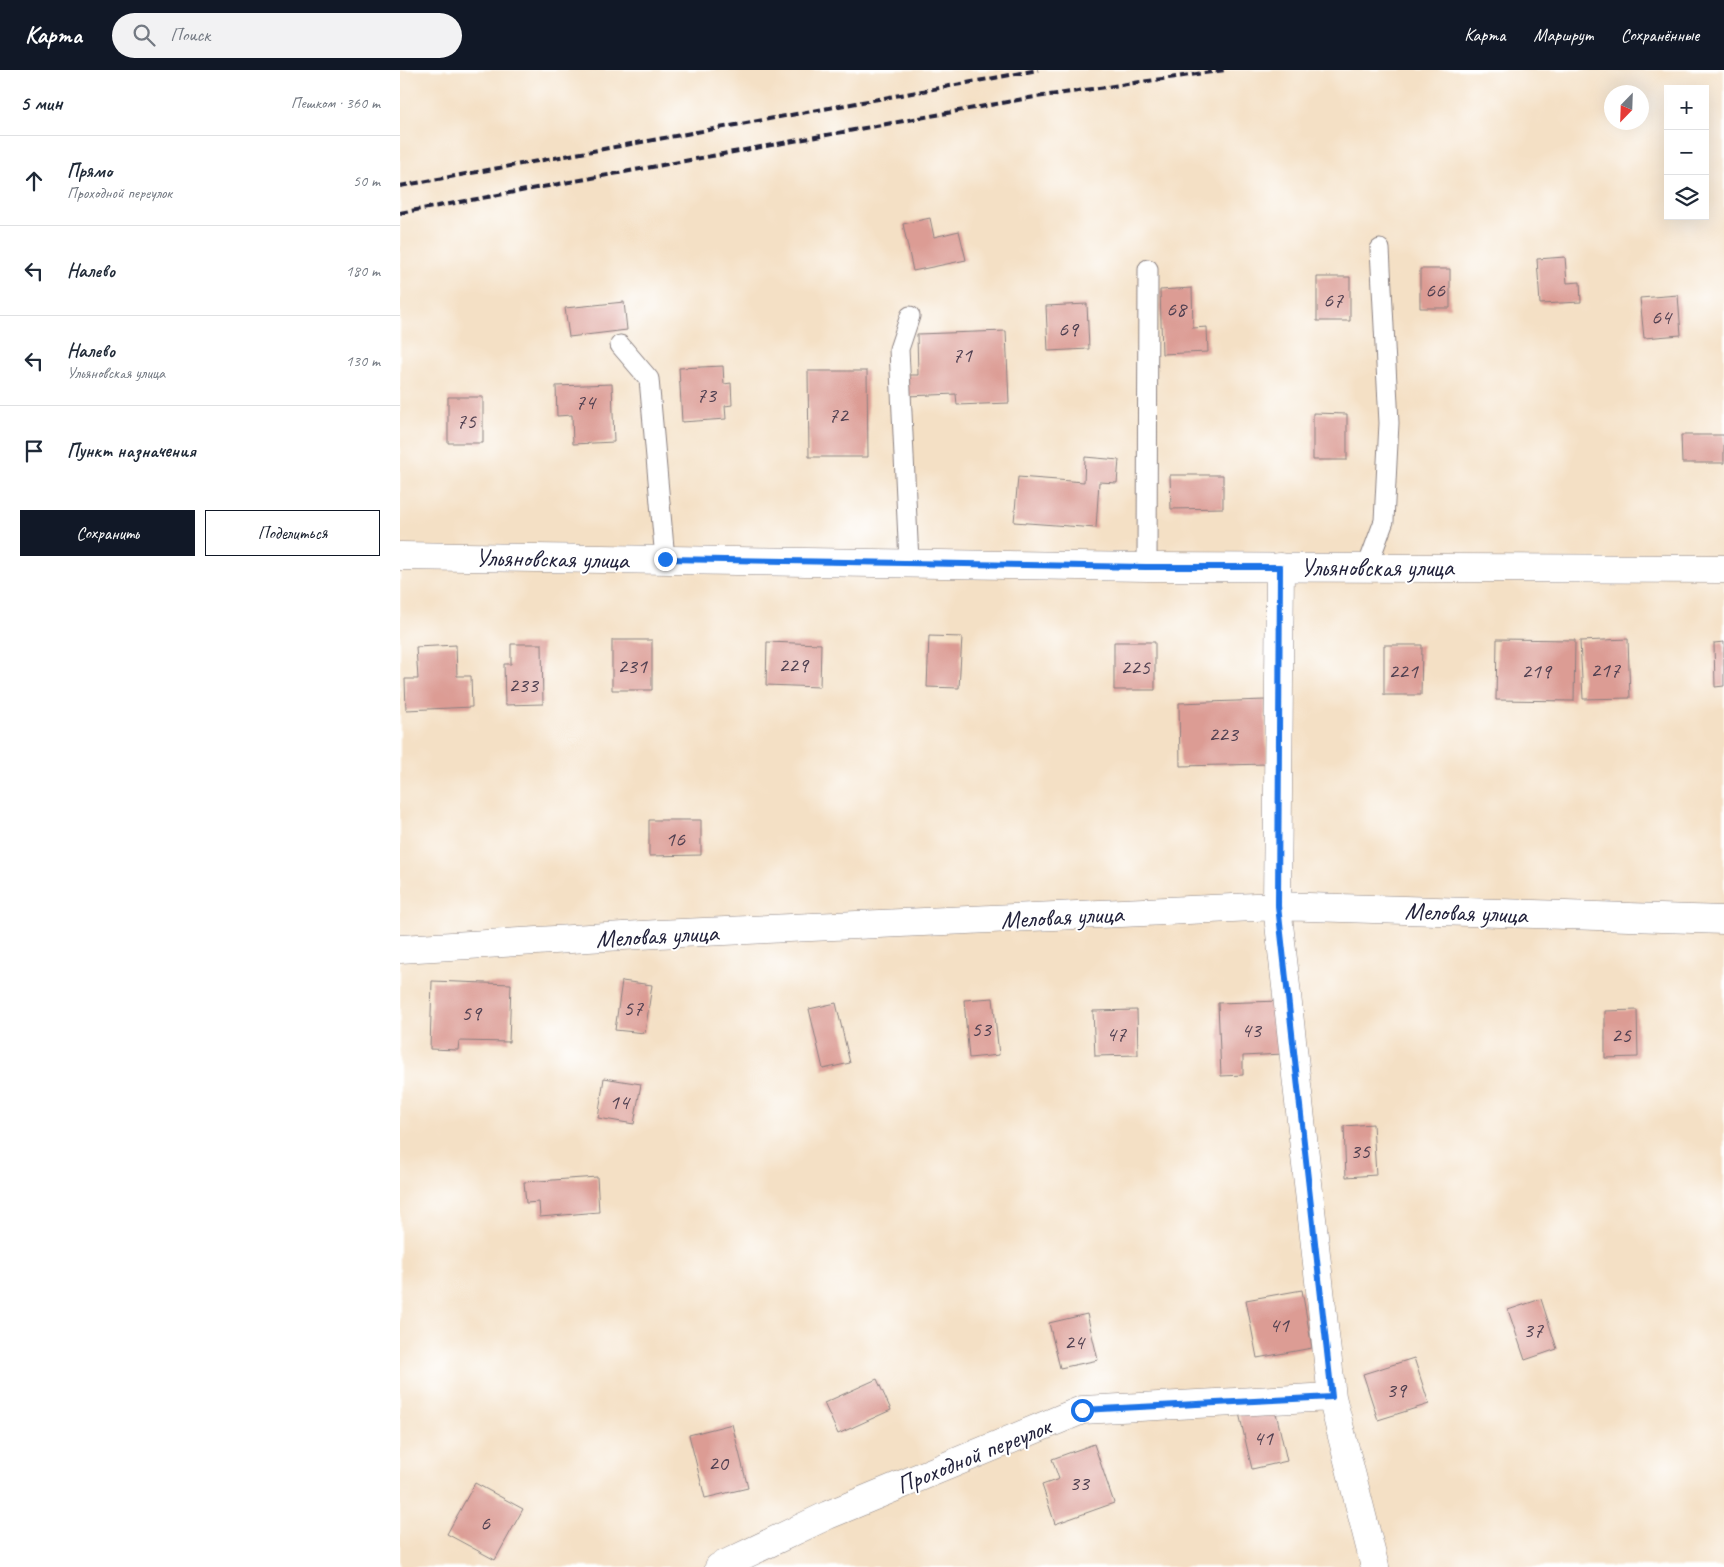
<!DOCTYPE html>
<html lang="ru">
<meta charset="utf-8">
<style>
body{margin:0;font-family:Caveat,sans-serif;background:#f2f2f3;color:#1f2937}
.controls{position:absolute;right:15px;top:15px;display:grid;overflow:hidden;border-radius:0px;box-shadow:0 5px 20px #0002}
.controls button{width:45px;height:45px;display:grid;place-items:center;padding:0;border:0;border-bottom:1px solid #e0e1e3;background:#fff;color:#1f2937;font:25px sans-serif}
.compass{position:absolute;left:1204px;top:15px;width:45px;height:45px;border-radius:50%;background:#fff;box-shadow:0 5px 20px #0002;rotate:203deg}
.stop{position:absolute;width:15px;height:15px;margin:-11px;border:4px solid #1a73e8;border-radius:50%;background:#fff}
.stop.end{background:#1a73e8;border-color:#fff;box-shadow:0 1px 5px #0008}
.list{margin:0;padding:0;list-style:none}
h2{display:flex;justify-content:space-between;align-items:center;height:65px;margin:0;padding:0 20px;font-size:21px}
h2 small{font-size:16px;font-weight:400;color:#747a83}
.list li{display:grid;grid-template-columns:32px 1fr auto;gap:15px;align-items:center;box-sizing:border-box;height:90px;padding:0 20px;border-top:1px solid #e0e1e3}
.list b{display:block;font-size:19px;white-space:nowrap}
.list p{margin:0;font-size:16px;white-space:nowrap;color:#747a83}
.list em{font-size:16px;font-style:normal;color:#747a83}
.actions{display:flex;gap:10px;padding:15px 20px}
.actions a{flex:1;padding:11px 0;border:1px solid #111827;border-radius:0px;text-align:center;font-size:18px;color:#111827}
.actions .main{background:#111827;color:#fff}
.icon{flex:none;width:28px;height:28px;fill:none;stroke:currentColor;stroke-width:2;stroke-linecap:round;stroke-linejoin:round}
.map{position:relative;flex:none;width:1324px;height:1497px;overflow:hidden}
header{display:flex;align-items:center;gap:30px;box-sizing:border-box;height:70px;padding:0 25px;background:#111827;color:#fff}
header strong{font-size:24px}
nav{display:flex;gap:28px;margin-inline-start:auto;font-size:18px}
.search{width:350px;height:45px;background:#f2f2f3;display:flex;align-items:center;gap:12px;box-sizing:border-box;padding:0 18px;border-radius:28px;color:#747a83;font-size:19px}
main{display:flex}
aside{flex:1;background:#fff}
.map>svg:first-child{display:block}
.building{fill:#dc9c94}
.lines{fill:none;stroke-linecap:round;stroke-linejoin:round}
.service-casing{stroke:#8b8180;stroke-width:21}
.minor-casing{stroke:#8b8180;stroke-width:29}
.secondary-casing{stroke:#8b8180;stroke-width:29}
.service{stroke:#fff;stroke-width:19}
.minor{stroke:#fff;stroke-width:28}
.secondary{stroke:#fff;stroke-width:28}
.rail{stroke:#22223b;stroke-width:4;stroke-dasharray:8 4;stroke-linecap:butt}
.route{stroke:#1a73e8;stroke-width:6}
.labels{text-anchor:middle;stroke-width:4;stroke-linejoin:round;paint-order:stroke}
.number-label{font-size:22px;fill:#504051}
.street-label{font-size:25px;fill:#22223b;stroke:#fff}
</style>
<header>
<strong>Карта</strong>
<div class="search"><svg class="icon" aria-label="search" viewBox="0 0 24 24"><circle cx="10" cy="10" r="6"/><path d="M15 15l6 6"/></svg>Поиск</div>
<nav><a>Карта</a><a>Маршрут</a><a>Сохранённые</a></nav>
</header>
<main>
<aside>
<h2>5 мин<small>Пешком · 360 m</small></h2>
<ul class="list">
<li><svg class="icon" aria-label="ahead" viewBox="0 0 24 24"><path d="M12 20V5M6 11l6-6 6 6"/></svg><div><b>Прямо</b><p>Проходной переулок</p></div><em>50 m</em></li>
<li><svg class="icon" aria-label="left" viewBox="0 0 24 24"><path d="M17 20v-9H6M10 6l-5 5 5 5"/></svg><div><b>Налево</b></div><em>180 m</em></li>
<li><svg class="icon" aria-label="left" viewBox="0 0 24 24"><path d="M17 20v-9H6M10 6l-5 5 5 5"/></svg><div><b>Налево</b><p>Ульяновская улица</p></div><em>130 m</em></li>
<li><svg class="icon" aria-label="arrive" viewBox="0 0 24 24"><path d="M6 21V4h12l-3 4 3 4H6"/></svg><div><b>Пункт назначения</b></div></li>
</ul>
<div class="actions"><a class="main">Сохранить</a><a>Поделиться</a></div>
</aside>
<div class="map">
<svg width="1324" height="1497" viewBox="0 0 1324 1497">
<rect width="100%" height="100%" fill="#fff"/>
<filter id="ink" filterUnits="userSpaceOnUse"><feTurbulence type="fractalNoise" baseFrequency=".02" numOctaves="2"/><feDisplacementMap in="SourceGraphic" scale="10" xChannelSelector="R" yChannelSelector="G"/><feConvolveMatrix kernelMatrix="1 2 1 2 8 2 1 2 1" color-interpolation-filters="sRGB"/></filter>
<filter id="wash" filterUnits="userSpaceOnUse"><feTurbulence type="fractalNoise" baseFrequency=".0096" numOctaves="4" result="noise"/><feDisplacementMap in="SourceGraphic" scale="20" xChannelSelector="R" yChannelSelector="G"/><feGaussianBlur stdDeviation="1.12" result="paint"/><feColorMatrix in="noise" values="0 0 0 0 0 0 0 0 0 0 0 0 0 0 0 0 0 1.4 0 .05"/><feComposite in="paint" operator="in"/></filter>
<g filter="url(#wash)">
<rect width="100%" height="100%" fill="#f4e0c5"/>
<g id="blocks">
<path class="building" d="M530 148 534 167 559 161 566 190 513 201 503 154Z
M1165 187 1167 213 1180 212 1181 232 1140 234 1137 189Z
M1020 199H1050V238H1020Z
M917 207H950V251H917Z
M792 218 793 258 807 257 808 282 762 284 760 220Z
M1278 225 1281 265 1244 268 1240 228Z
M224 232 227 260 169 267 165 238Z
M687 234 689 279 648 281 646 236Z
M606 261 609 333 557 335 556 324 507 326 506 305H518L517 264Z
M323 296 324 314 331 313 332 335 325 336 326 349 282 352 279 298Z
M408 301H467L468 387H409Z
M212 314 214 372 173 374 172 345 157 346 156 316Z
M48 327H83V373H48Z
M913 343 947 344V390H913Z
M1281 365H1324V393H1282Z
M685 387 719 390 717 413 699 412 696 458 614 452 618 407 684 412Z
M770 405H823V438L771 439Z
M529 566 562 567 559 618 527 617Z
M1097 569 1175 570 1174 631 1096 630Z
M1228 569 1230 628 1183 629 1180 571Z
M212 570H252V620H212Z
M367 572 421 574 420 617 366 615Z
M714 572H755V620H714Z
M1324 572V616L1315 617 1314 573Z
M111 574H142L143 634 105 635 104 594H111Z
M56 575 57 606H71L72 637 6 640 5 609H18L16 577Z
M984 575H1022L1021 625H984Z
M865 630 867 694 780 696 779 633Z
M249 750H301V785L249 786Z
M32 911 111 914 109 972 59 971 58 980 30 979Z
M222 911 252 915 245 963 215 960Z
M593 928 599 985 569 988 564 930Z
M881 931 883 984 843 986V1005L821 1006 818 933Z
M436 933 450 993 423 999 409 939Z
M737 940 738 985 695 986 693 941Z
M1237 940 1238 987 1205 988V941Z
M204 1008 241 1014 234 1054 198 1048Z
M973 1054 976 1105 946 1107 944 1056Z
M197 1107 199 1142 140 1147 139 1132 126 1133 124 1112Z
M902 1220 912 1278 857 1288 846 1230Z
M1141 1229 1157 1279 1125 1290 1108 1240Z
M687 1244 698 1290 660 1298 649 1253Z
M1014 1288 1029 1334 978 1350 963 1304Z
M477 1309 491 1340 438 1364 424 1333Z
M874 1334 887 1391 852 1399 839 1343Z
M332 1354 348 1418 305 1428 289 1365Z
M694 1374 714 1433 655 1454 642 1415 659 1409 652 1389Z
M75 1413 123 1439 95 1490 47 1464Z"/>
</g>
</g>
<g filter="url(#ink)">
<use href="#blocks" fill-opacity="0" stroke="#8b8180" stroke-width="1"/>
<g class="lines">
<g class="service-casing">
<path id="service" d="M220 275 249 309 265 489
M509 492 499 279 510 246
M747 497 748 199
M967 497 984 451 989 353 980 179"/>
</g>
<g class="minor-casing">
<path id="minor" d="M880 497 877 836 932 1327 975 1497
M0 879 258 864 877 836 1324 850
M319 1497 428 1445 682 1340 932 1327"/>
</g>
<g class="secondary-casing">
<path id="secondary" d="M0 486 747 497 1324 499"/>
</g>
<use href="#service" class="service"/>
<use href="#minor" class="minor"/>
<use href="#secondary" class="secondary"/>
<path class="rail" d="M0 116 638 0
M0 143 629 28 825 0"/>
</g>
</g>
<g class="lines" filter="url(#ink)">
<path class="route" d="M265 489 746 497H880L878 836 932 1327 682 1340"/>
</g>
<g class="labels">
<g class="number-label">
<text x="1035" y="227">66</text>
<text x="933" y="237">67</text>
<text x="776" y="246">68</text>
<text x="1261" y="254">64</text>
<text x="668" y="266">69</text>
<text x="562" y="292">71</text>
<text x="306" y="332">73</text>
<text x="185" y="339">74</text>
<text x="438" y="352">72</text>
<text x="66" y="358">75</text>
<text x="393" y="602">229</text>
<text x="232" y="603">231</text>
<text x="735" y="604">225</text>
<text x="1205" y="607">217</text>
<text x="1003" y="608">221</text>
<text x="1136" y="608">219</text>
<text x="123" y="622">233</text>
<text x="823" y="671">223</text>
<text x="275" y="776">16</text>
<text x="233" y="945">57</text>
<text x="71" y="950">59</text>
<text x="581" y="966">53</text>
<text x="851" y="967">43</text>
<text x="716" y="971">47</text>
<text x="1221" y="972">25</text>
<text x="219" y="1039">14</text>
<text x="960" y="1088">35</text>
<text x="879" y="1262">41</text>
<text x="1133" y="1267">37</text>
<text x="674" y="1279">24</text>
<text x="996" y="1327">39</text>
<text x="863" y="1375">41</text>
<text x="318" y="1400">20</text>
<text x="679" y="1420">33</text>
<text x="85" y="1460">6</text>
</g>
<g class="street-label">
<text transform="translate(152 488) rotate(1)" y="9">Ульяновская улица</text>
<text x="977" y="506">Ульяновская улица</text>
<text transform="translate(1066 842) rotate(2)" y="9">Меловая улица</text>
<text transform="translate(662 846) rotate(-3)" y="9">Меловая улица</text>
<text transform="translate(257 865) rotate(-3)" y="9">Меловая улица</text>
<text transform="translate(573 1385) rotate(-22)" y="9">Проходной переулок</text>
</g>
</g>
</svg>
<div class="controls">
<button>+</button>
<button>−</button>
<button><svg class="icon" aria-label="layers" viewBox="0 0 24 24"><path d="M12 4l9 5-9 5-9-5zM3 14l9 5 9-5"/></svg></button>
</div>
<svg class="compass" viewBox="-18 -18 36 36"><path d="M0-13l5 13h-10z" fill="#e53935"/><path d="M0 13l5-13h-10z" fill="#747a83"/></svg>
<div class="stop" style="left:682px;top:1340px"></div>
<div class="stop end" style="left:265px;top:489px"></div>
</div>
</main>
